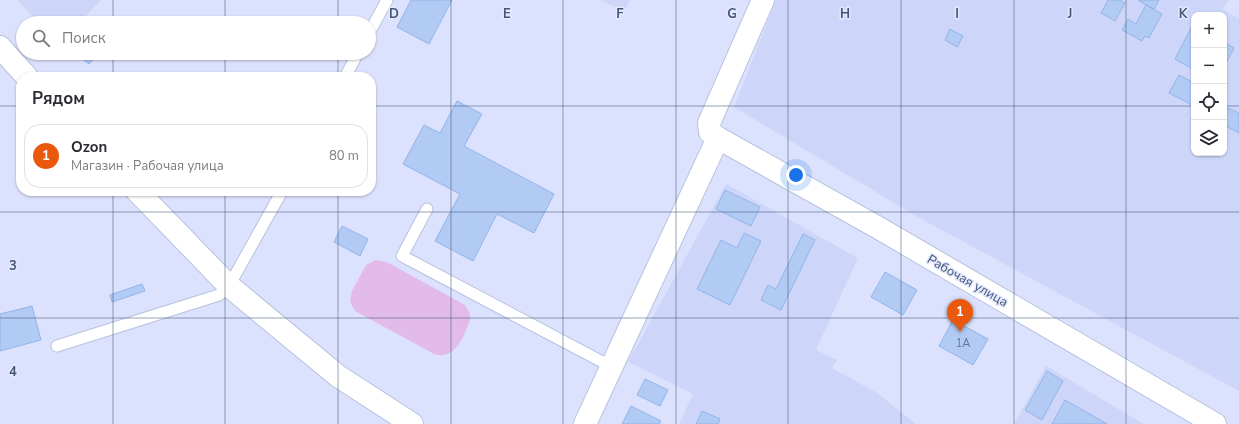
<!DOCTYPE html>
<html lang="ru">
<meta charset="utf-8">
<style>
body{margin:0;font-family:"Nunito Sans",sans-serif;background:#f7f7f7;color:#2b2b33}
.controls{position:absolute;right:12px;top:12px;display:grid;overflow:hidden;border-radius:8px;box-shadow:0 1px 3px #0004}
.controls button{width:36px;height:36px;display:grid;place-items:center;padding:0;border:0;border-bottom:1px solid #e1e1e2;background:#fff;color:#2b2b33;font:20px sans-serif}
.you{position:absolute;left:796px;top:175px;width:14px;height:14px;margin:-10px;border:3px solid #fff;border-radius:50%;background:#1a73e8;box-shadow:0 0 0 6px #1a73e833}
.badge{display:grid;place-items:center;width:26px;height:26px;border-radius:50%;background:#ea580c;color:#fff;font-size:13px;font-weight:700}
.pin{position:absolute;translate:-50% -33px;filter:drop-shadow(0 1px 2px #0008)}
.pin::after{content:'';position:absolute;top:21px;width:14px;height:12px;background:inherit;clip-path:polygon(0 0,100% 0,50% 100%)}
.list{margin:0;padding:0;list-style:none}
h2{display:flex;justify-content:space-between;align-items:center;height:52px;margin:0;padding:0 16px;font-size:17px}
h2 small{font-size:13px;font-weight:400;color:#7c7c81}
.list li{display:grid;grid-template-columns:26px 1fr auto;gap:12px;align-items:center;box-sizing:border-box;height:64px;margin:0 8px 8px;padding:0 8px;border:1px solid #e1e1e2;border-radius:16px}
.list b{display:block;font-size:15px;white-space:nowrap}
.list p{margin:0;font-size:13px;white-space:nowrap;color:#7c7c81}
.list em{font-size:13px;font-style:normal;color:#7c7c81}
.icon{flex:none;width:22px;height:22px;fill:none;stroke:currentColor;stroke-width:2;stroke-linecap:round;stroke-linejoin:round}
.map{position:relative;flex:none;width:1239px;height:424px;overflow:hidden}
.search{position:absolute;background:#fff;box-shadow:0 1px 3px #0004;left:16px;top:16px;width:360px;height:44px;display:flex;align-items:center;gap:10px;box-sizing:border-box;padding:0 14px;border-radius:22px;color:#7c7c81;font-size:15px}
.panel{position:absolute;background:#fff;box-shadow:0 1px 3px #0004;left:16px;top:72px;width:360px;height:124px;border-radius:16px}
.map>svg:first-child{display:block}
.residential{fill:#cdd6f8;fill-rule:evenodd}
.green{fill:#e2bbeb}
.building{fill:#b2cbf5;stroke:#92b4e8}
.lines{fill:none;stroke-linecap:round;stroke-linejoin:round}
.service-casing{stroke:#b6c2de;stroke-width:13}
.minor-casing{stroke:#b6c2de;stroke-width:24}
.service{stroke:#fff;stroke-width:11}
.minor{stroke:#fff;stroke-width:22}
.grid{fill:none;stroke:#445874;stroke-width:1;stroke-opacity:0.55}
.labels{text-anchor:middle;stroke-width:3;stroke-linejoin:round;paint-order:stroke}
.number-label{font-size:11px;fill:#607594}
.street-label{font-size:13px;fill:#445874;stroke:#e4e8ff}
.grid-label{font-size:13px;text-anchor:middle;font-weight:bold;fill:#445874;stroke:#e4e8ff;stroke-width:3;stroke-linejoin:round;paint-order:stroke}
</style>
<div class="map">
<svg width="1239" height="424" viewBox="0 0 1239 424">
<rect width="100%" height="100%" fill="#dce2fe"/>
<path class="residential" d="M17 0H101L79 23H39Z
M601 0H630L624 12Z
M776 0H1229L1223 9 1239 19V391L916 216 734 107ZM1194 15H1224V153H1194Z
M726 184 858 258 816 350 837 360 832 368 877 393 916 424H679L693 394 628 362Z
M1046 366 1144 424H1014Z"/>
<path class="green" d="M376 260 387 262 465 305 470 314V320C464 336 455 361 434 354L355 311 350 302 352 291 366 265Z"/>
<path class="building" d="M411 0H452L429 44 397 27Z
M1108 0H1120L1125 3 1115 21 1101 13Z
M1139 0H1159L1154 9 1139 1Z
M1146 5 1162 14 1149 38 1145 36 1142 41 1122 30 1128 19 1136 24Z
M1192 26 1194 27 1193 69 1175 59Z
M950 29 963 36 957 47 945 40Z
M1224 42 1234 48 1224 67Z
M75 53H99L89 64Z
M1179 75 1194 83V106L1169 93Z
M457 101 482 114 464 146 554 194 534 233 497 214 473 261 435 241 460 194 403 164 424 125 440 133Z
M1228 108 1239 113V133L1224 125V115Z
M725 190 760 207 751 226 716 209Z
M342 226 368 239 360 256 334 242Z
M744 233 761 241 730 305 697 289 721 240 737 248Z
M803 234 815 240 781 310 761 300 768 285 776 289Z
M885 272 917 290 903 315 871 297Z
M142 284 145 291 112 302 110 295Z
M32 306 41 340 0 351V314Z
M953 320 988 339 973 365 939 346Z
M1047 371 1063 381 1042 420 1025 410Z
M645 379 668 390 660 406 637 395Z
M1065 400 1107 424H1052Z
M631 406 661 421 659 424H622Z
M702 411 720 419 718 424H696Z"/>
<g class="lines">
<g class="service-casing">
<path id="service" d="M369 33 387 0
M345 77 358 53
M427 209 402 256 612 367
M57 346 219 295 229 286 282 191"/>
</g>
<g class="minor-casing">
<path id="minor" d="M0 47 27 77
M718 138 877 227 1215 424
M137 191 229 286 338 376 412 424
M585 424 718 138 710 132 709 123 763 0"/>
</g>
<use href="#service" class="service"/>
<use href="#minor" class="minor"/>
</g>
<path class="grid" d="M113 0V23M225 0V23M338 0V23M451 0V424M563 0V424M676 0V424M788 0V424M901 0V424M1014 0V424M1126 0V424M113 53V77M225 53V77M338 53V77M0 106H21M371 106H1194M1224 106H1239M113 191V424M225 191V424M338 191V424M0 212H1239M0 318H1239"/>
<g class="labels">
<g class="number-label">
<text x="963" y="347">1А</text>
</g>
<g class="street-label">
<text transform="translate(968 280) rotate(30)" y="5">Рабочая улица</text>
</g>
</g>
<g class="grid-label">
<text x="394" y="18">D</text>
<text x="507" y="18">E</text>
<text x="620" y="18">F</text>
<text x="732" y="18">G</text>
<text x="845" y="18">H</text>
<text x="957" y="18">I</text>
<text x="1070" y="18">J</text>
<text x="1183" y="18">K</text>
<text x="13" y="270">3</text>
<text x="13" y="376">4</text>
</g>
</svg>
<div class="controls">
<button>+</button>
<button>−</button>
<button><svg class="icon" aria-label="locate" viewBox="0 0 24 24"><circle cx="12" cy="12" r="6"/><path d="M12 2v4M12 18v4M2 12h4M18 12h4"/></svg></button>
<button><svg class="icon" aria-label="layers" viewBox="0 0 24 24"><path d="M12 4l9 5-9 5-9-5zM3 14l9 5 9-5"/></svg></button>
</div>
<div class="you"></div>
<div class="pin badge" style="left:960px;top:332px">1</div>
<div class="search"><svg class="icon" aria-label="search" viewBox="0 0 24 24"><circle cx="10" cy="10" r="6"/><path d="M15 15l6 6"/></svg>Поиск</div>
<section class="panel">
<h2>Рядом<small></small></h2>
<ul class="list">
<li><span class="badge">1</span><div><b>Ozon</b><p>Магазин · Рабочая улица</p></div><em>80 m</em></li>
</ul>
</section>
</div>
